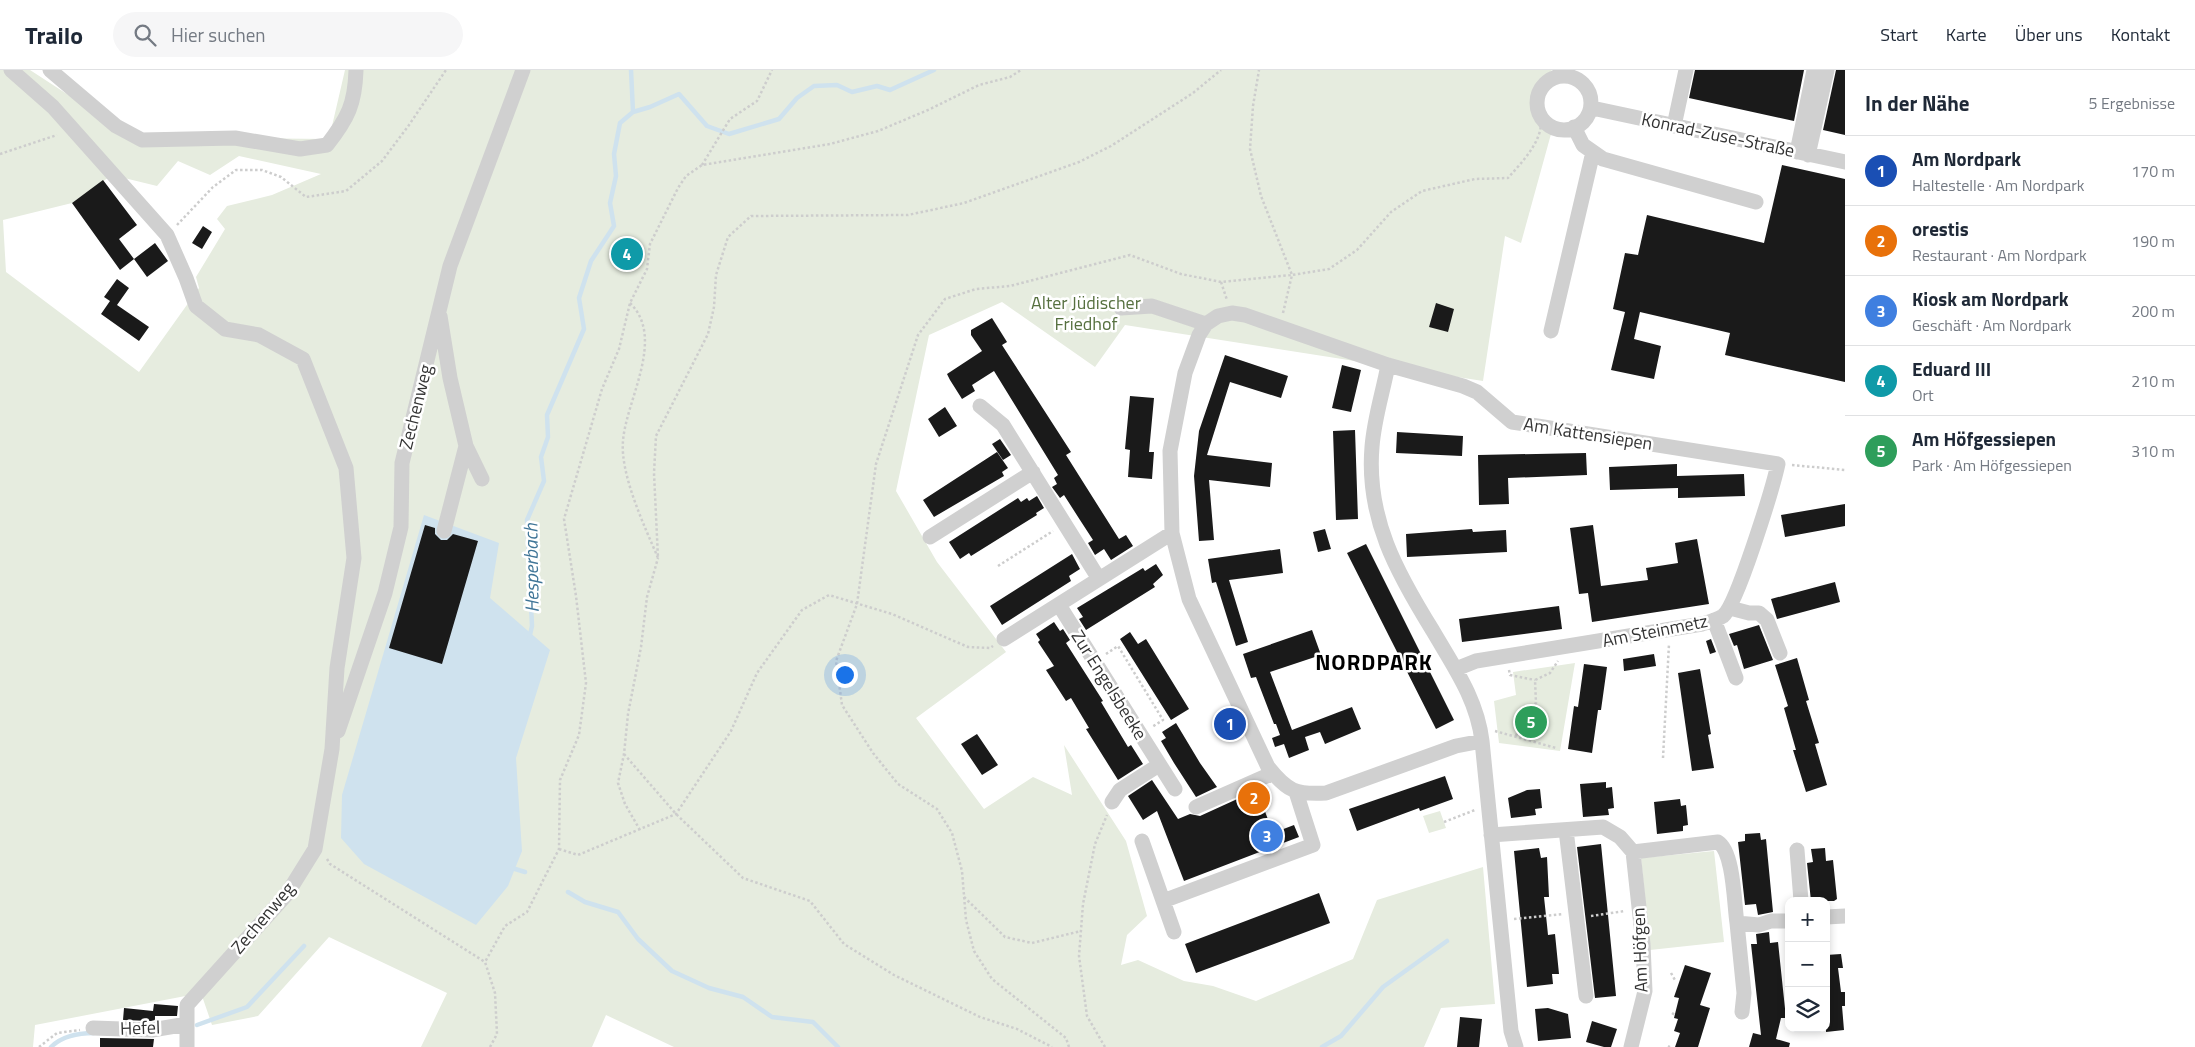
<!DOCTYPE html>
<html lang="de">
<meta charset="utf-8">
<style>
body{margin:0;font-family:"Titillium Web",sans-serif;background:#f6f6f7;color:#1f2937}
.controls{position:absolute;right:15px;bottom:15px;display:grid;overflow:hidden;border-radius:10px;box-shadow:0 2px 8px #0003}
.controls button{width:45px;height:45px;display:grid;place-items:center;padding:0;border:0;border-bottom:1px solid #e0e1e3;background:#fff;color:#1f2937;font:25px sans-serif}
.you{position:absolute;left:844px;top:604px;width:18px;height:18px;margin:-12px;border:4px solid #fff;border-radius:50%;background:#1a73e8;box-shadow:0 0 0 8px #1a73e833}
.badge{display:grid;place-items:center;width:32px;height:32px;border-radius:50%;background:#e63946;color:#fff;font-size:16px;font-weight:700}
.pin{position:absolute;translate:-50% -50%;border:2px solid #fff;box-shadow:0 1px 5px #0006}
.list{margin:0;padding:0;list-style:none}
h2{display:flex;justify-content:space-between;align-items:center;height:65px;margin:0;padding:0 20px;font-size:21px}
h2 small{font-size:16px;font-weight:400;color:#747a83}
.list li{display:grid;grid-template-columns:32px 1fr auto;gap:15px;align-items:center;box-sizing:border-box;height:70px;padding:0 20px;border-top:1px solid #e0e1e3}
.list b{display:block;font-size:19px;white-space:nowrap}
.list p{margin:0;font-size:16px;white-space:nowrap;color:#747a83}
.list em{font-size:16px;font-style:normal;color:#747a83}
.icon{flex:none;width:28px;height:28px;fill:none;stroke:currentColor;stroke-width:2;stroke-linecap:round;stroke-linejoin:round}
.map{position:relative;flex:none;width:1845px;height:977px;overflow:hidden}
header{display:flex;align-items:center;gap:30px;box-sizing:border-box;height:70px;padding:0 25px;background:#fff;border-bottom:1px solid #e0e1e3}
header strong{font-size:24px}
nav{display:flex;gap:28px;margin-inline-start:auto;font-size:18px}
.search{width:350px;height:45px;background:#f6f6f7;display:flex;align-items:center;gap:12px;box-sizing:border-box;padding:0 18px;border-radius:28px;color:#747a83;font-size:19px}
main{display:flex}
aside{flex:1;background:#fff}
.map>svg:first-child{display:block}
.green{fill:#e6ecdf;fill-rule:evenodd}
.water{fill:#cfe2ee}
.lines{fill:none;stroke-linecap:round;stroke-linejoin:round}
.stream{stroke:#cfe2ee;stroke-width:4.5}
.building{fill:#1a1a1a}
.path{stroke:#cdcdcd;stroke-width:2.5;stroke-dasharray:2.5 2.5;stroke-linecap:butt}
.minor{stroke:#d0d0d0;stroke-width:15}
.labels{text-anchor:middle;stroke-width:5;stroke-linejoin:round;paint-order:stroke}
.street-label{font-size:18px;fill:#333;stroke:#fff}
.park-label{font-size:18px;fill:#56703f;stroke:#fff}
.water-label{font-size:19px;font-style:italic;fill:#3f7597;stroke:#fff}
.district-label{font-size:22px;font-weight:bold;letter-spacing:1px;fill:#000;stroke:#fff}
</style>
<header>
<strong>Trailo</strong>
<div class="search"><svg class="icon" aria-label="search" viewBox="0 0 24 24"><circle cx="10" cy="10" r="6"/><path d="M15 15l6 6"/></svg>Hier suchen</div>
<nav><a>Start</a><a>Karte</a><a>Über uns</a><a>Kontakt</a></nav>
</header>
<main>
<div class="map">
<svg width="1845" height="977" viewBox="0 0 1845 977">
<rect width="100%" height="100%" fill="#fff"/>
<path class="green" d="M0 0H30L133 67 329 69 345 0H1552C1537 12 1527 30 1537 49 1540 54 1547 59 1551 64L1521 173 1505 166 1483 311 1125 255 1095 297 1002 232 929 265 896 421 937 492 1006 582 916 648 984 739 1033 707 1072 725 1064 675 1126 771 1147 846 1127 865 1121 895 1138 890 1184 911 1213 916 1256 931 1353 889 1377 830 1483 797 1495 934 1441 938 1424 977H674L606 945 592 977H421L447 923 329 867 258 946 212 955 201 923 35 955 33 977H0ZM239 86 321 104 272 125 227 136 217 149 225 159 196 207 199 218 139 302 6 202 3 150 72 133 112 105 157 116 178 91 210 105Z
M1575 593 1560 681 1499 673 1494 631 1516 625 1513 602Z
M1440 741 1446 758 1429 763 1423 746Z
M1714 781 1724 872 1650 880 1641 788Z"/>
<path class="water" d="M424 445 499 473 490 528 550 580 516 688 522 781 508 816 476 855 364 794 341 768 342 725Z"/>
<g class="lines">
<path class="stream" d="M633 42 650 37 679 24 707 56 729 64 779 49 797 28 814 16 837 15 852 22 877 16 890 20 934 0
M529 569 532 556 527 450 544 411 541 387 548 367 547 345 584 259 579 228 591 191 614 156 610 133 616 106 614 84 620 53 633 42 631 0
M512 798 525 802
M568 822 585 832 618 842 638 869 672 901 709 918 743 927 772 947 813 952 838 977
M197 955 247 937 304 876
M51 977C62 966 79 963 94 963
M1322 977 1341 966 1383 917 1447 871"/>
</g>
<path class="building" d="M1695 0H1804L1794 51 1689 28Z
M1836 0H1845V65L1823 60Z
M1782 95 1845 109V312L1725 285 1730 263 1640 242 1634 269 1661 276 1654 309 1611 300 1625 242 1613 239 1625 183 1638 185 1647 145 1764 173Z
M103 110 137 155 119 169 134 189 120 200 72 133Z
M203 156 212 162 202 179 192 173Z
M155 173 168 191 147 207 134 189Z
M117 209 129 218 117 235 149 257 139 271 101 244 110 231 104 227Z
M1436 233 1454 239 1448 262 1429 257Z
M992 248 1007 272 1002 275 1071 382 1066 385 1119 469 1126 465 1133 476 1111 490 1104 479 1095 485 1088 473 1093 470 1080 450 1064 425 1060 428 1052 417 1057 414 1054 408 1058 405 994 301 972 315 975 321 962 329 950 310 947 304 982 281 971 265V260Z
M1225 285 1288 306 1281 328 1230 312 1207 385 1272 393 1270 417 1209 410 1214 470 1199 471 1194 406 1199 361Z
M1342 295 1361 300 1351 342 1332 338Z
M1130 326 1154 328 1149 382H1154L1152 409 1128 407 1130 380 1125 379Z
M945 337 957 356 939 367 928 349Z
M1355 360 1358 449 1336 450 1333 361Z
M1397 362 1463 366 1462 386 1396 383Z
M1000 369 1011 385 1003 390 992 374Z
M997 382 1008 398 1002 402 1004 406 934 447 923 430Z
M1586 383 1587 405 1508 408 1509 434 1479 435 1478 385Z
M1677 394V406L1744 404 1745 426 1678 428V418L1610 420 1609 397Z
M1037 426 1044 438 1036 443 1037 445 971 486 969 483 960 489 949 472 1018 428 1021 432 1027 428 1029 431Z
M1845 434V456L1785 467 1781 445Z
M425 455 435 458V464L441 470H447L453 464 478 471 442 594 389 578Z
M1593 455 1601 516 1648 510 1646 498 1678 493 1675 473 1697 469 1709 534 1592 552 1588 523 1579 524 1570 458Z
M1325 459 1331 479 1318 482 1313 462Z
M1472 459 1473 462 1506 460 1507 482 1407 487 1406 464Z
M1366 474 1454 650 1436 659 1347 483Z
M1280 479 1283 503 1229 510 1248 572 1236 576 1216 512 1212 513 1208 489Z
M1072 484 1080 499 1069 506 1071 511 1002 555 990 536Z
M1156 494 1163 505 1153 514 1155 517 1086 560 1079 549 1083 547 1077 538 1143 498 1145 501Z
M1835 512 1840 532 1777 549 1771 529Z
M1559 536 1562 559 1462 572 1459 549Z
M1054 552 1060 561 1063 559 1070 570 1066 573 1103 631 1101 632 1128 677 1131 675 1143 694 1118 710 1086 659 1089 658 1071 628 1066 631 1046 600 1054 596 1038 572 1040 570 1036 564Z
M1759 555 1773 590 1744 599 1737 575 1734 576 1729 564Z
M1312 560 1321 585 1270 602 1292 660 1352 637 1361 659 1325 674 1320 662 1305 667 1309 680 1289 688 1284 674 1275 677 1272 668 1280 665 1276 654H1274L1256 607 1251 608 1243 584Z
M1130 562 1138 574 1146 569 1189 639 1171 650 1120 569Z
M1711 569 1716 582 1710 584 1706 571Z
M1654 584 1656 596 1624 601 1623 589Z
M1797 588 1809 630 1806 631 1819 673 1815 674 1827 715 1806 722 1793 680H1796L1784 638 1788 636 1775 595Z
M1584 594 1607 597 1601 640H1598L1592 683 1568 679 1574 636 1578 637Z
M1700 599 1711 664 1708 665 1714 698 1692 701 1678 603Z
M1176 653 1200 693 1217 717 1196 727 1174 693 1161 671 1166 668 1162 662Z
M977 664 998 695 982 705 961 674Z
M1445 706 1453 729 1420 741 1419 738 1357 761 1349 739Z
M1152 710 1178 749 1190 744 1200 746 1257 720 1273 763 1294 755 1299 767 1184 811 1157 741 1143 750 1128 726Z
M1606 712V718L1612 717 1614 738 1608 739 1609 745 1583 747 1580 714Z
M1540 719 1542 738 1535 739 1536 745 1511 748 1508 728 1527 720Z
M1680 729 1681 736 1686 735 1688 755 1683 756V761L1657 764 1654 732Z
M1760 763 1761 770 1766 769 1773 842 1758 845 1756 834 1745 835 1738 772 1745 771V764Z
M1601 774 1616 926 1595 928 1577 777Z
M1539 778 1541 788 1547 787 1549 827H1544L1547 855 1548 865 1555 864 1559 904H1552L1553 914 1527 917 1514 781Z
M1825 778 1826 791 1833 790 1837 829 1834 831H1811L1807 793 1813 792 1811 779Z
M1319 823 1330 853 1196 903 1185 874Z
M1769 862 1770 873 1778 872 1786 948H1781L1776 969 1790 973 1789 977H1749L1753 963 1761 965 1751 874H1757L1756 864Z
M1841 884 1843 898H1838L1841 922H1845V936H1842L1844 960 1826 962V885Z
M1685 895 1711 903 1700 935 1710 938 1698 977H1675L1680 963 1674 961 1678 949 1674 948 1679 928 1674 927Z
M154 934 178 936 177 946H155V950L151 951 123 950 124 938 153 941Z
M1548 938 1568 944 1571 968 1538 971 1535 939Z
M1460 947 1482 949 1479 977H1457Z
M1592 951 1617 959 1611 977H1604L1586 972Z
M100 968 154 969 153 977H100Z"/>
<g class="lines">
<path class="path" d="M1549 10 1554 0
M0 84 57 65
M702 95 730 49 757 31 772 0
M177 155 213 117 236 100H262L281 107 306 127 346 121 382 91 409 55 446 0
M1221 212 1227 230
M630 233C666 268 626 330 623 371 620 405 645 457 658 488L654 403 656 366 708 264 714 237 716 205 728 167 751 146 908 145 964 133 1079 92 1111 76 1193 23 1221 0
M1283 243 1292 205 1329 199 1357 180 1391 142 1422 121 1475 109 1508 108C1522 92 1543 71 1541 49
M1792 395 1845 400
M998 496 1053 461
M1106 584 1118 576 1163 650 1152 657
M1509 600 1510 605 1535 610
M1222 640 1231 656
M1495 661 1556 678
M1516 666 1524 639 1530 637 1536 633 1535 610 1550 603 1558 591
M624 684 676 744 743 808 810 831 844 874 894 905 980 947 1017 959 1052 977
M1663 688 1669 574
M1444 752 1475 740
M640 760 625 734 618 713 624 684 628 644 641 577 647 527 658 488
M559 779 578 785 676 744 731 661 757 603 802 540 829 525 892 544 968 577 990 578 993 576
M327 789 330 794 485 892
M964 827 1005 867 1032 873 1081 861
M1591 846 1625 841
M1514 849 1563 844
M1671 903 1675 910
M1672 943 1675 945
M1668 976 1670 977
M39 977 57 963 80 960
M490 977 497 964 495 923 485 892 505 856 527 842 559 779 560 710 579 665 586 613 576 526 564 449 602 319 619 279 630 233 647 199 650 174 678 118 686 106 702 95 830 74 878 61 928 40 979 15 1010 7 1021 0
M1069 977 1066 968 992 909 974 881 966 850 962 801 952 763 937 739 898 714 873 683 842 635 836 591 857 534 876 394 918 265 945 229 976 219 1010 216 1130 185 1181 204 1221 212 1292 205 1261 126 1250 79 1253 36 1259 0
M1105 977 1087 946 1079 886 1083 834 1095 774 1107 745"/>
<path class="minor" d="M11 0 53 37 167 165 186 208 196 236 225 259 259 265 303 289 346 398 354 488 337 598 332 679 315 779 287 824 187 935V977
M50 0 116 56 142 70 235 68 300 79 327 75C348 48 355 34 356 0
M1537 33a27 27 0 1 1 54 0a27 27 0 1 1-54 0Z
M1592 38 1845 92
M1674 56 1686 0
M1574 57 1583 75 1603 89 1756 132
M1797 82 1814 0
M1808 85 1827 0
M1121 238 1152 236 1206 254
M440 246 450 308 466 376 444 461
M1551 261 1593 82
M1388 295C1383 322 1374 349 1372 377 1366 448 1397 503 1433 561 1454 597 1477 629 1482 671L1511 961 1516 977
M980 336 1003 355 1099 509
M466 376 482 409
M930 467 1033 402
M1059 535 1175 719
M1730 538 1749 543H1759L1767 550 1780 583
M1714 550 1736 608
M1004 569 1172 463
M1456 599 1476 591 1702 554C1709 552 1717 550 1723 546 1737 535 1773 417 1778 394L1512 352 1477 322 1463 316 1388 295 1245 245 1232 243 1218 246 1206 254 1199 265 1185 303 1170 381 1172 463 1189 529 1268 697C1287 721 1296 725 1326 723L1456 676 1482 671
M338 661 385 523 401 457 402 393 450 196 523 0
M1112 732 1120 720 1159 695
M1196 737 1273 703
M1566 760 1586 926
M1491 765 1603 757 1620 767 1633 782 1718 772C1734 782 1734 834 1737 853L1759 855 1771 851H1789
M1142 771 1174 862
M1797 780 1801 831
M1163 831 1313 775 1296 722
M1826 847 1845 846
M1737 853 1744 923 1742 942
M93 958 152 960 187 954
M1631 977 1645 921 1643 874 1633 782"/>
</g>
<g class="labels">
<g class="street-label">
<text transform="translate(1718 65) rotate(12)" y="6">Konrad-Zuse-Straße</text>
<text transform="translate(416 337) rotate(-76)" y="6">Zechenweg</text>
<text transform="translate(1588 364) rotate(9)" y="6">Am Kattensiepen</text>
<text transform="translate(1655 561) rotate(-11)" y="6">Am Steinmetz</text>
<text transform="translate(1109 615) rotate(58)" y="6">Zur Engelsbeeke</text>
<text transform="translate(263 848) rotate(-50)" y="6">Zechenweg</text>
<text transform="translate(1640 880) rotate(-92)" y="6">Am Höfgen</text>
<text transform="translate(140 958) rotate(-2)" y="6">Hefel</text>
</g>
<g class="park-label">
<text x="1086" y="239">Alter Jüdischer<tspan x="1086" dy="21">Friedhof</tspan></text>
</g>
<g class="water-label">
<text transform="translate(531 498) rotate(-91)" y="7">Hesperbach</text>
</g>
<g class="district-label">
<text x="1374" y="600">NORDPARK</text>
</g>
</g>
</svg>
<div class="controls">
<button>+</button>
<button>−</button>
<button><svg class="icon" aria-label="layers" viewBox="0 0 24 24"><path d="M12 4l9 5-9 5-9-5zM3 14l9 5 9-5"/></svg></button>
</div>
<div class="you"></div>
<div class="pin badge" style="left:1230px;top:654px;background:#1a4fb4">1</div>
<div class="pin badge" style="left:1254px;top:728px;background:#e8710a">2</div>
<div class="pin badge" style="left:1267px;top:766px;background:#3f7fe0">3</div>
<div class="pin badge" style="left:627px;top:184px;background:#0f9aa8">4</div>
<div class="pin badge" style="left:1531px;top:652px;background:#2e9e5b">5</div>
</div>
<aside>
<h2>In der Nähe<small>5 Ergebnisse</small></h2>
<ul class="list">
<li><span class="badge" style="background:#1a4fb4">1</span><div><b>Am Nordpark</b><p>Haltestelle · Am Nordpark</p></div><em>170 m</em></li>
<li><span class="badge" style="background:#e8710a">2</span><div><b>orestis</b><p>Restaurant · Am Nordpark</p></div><em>190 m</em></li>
<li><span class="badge" style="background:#3f7fe0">3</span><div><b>Kiosk am Nordpark</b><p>Geschäft · Am Nordpark</p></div><em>200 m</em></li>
<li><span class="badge" style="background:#0f9aa8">4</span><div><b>Eduard III</b><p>Ort</p></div><em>210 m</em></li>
<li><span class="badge" style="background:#2e9e5b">5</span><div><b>Am Höfgessiepen</b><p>Park · Am Höfgessiepen</p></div><em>310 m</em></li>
</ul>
</aside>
</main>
